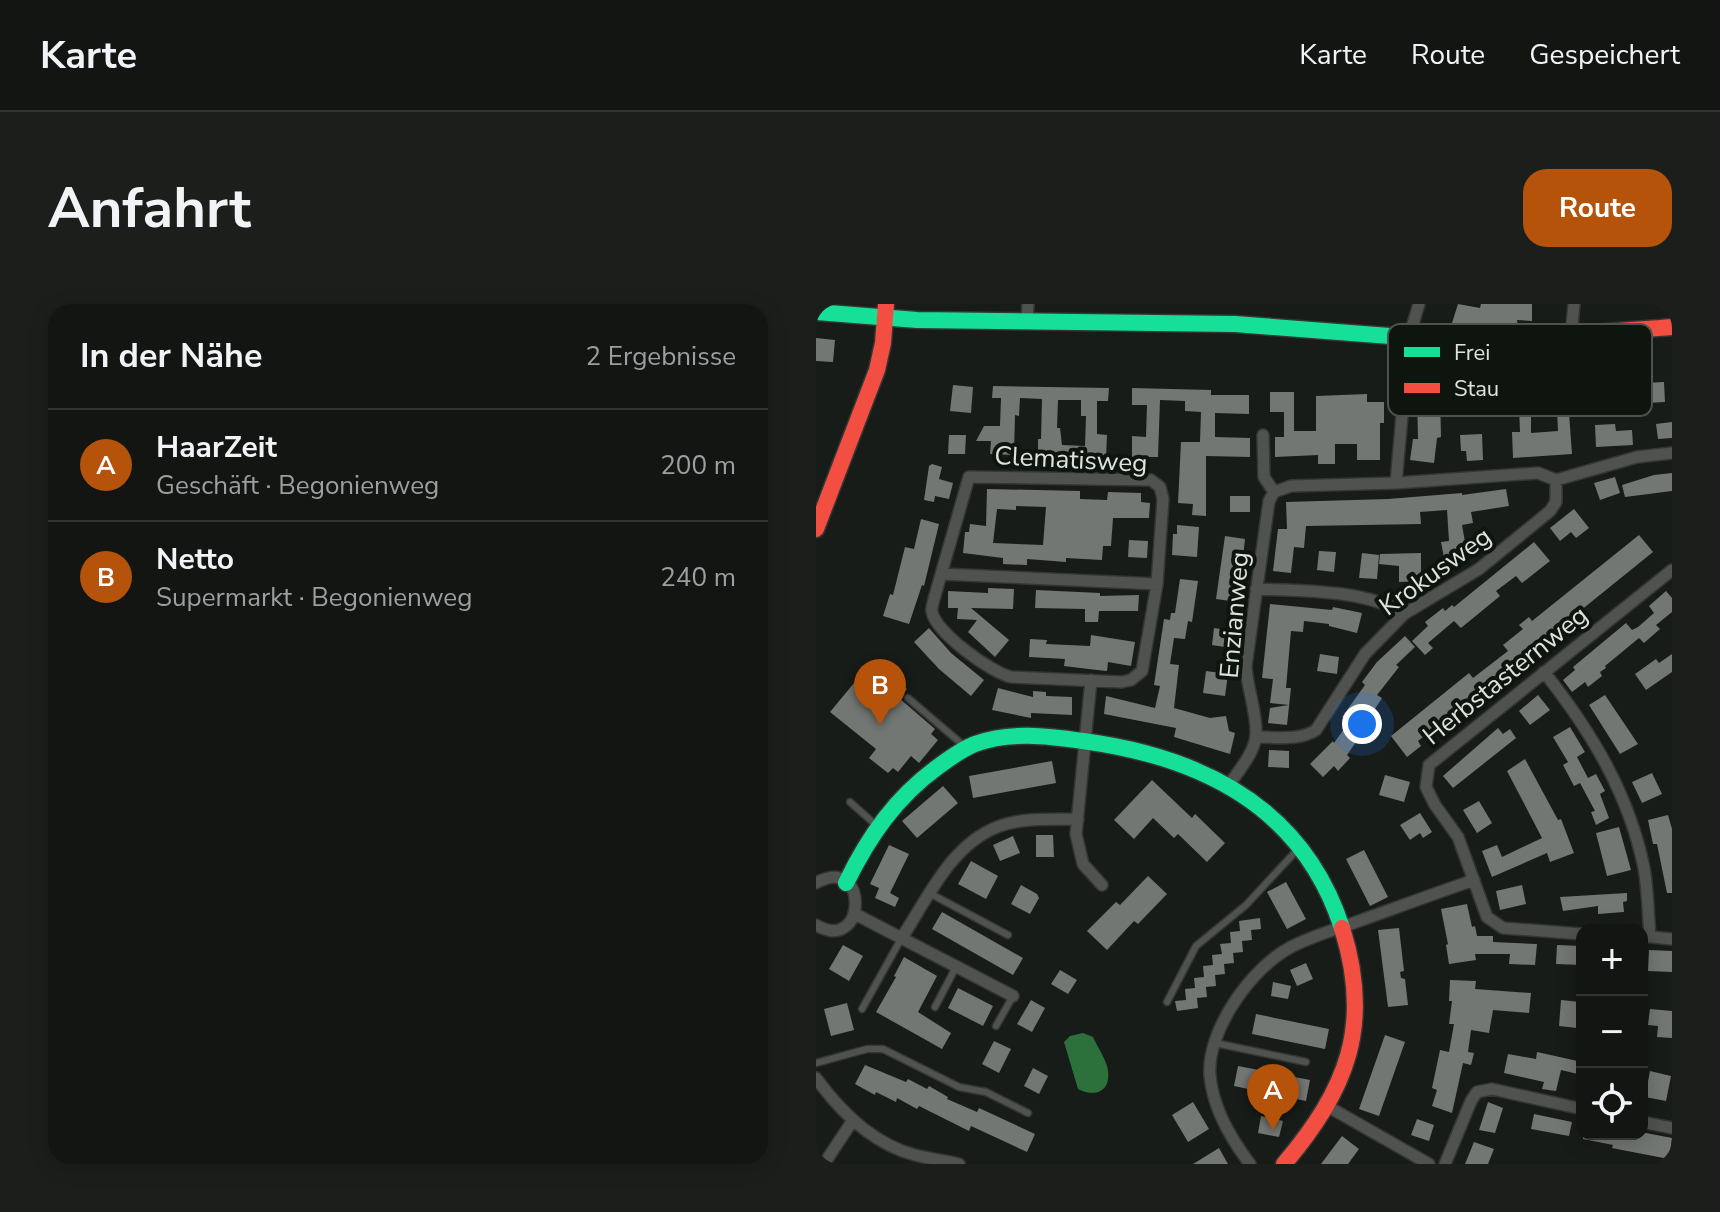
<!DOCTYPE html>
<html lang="de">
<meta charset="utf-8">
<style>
body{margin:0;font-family:"Nunito Sans",sans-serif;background:#1b1e1b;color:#f1f3f6}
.controls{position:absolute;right:24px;bottom:24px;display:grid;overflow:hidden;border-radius:16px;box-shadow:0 4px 20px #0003}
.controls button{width:72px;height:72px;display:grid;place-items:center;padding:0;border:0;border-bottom:2px solid #313432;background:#121512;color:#f1f3f6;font:40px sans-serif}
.you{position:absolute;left:546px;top:420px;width:28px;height:28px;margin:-20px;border:6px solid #fff;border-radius:50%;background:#1a73e8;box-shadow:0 0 0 12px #1a73e833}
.badge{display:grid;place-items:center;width:52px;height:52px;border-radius:50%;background:#b45309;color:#fff;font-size:26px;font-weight:700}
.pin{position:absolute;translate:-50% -66px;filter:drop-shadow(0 2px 4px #0008)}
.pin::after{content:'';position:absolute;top:42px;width:28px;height:24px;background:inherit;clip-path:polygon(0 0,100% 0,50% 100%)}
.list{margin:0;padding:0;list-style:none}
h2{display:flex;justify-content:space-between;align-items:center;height:104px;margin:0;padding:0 32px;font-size:34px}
h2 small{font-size:26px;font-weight:400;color:#9c9f9f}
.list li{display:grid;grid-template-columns:52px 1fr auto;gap:24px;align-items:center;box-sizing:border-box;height:112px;padding:0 32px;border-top:2px solid #313432}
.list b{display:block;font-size:30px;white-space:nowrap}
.list p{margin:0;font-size:26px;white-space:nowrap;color:#9c9f9f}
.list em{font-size:26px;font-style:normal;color:#9c9f9f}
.icon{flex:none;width:44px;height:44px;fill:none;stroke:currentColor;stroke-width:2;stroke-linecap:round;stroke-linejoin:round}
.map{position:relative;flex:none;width:856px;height:860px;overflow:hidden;border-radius:24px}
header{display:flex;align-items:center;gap:48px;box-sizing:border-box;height:112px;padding:0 40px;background:#121512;border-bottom:2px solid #313432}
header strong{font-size:38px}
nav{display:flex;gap:44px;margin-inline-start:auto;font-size:28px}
.intro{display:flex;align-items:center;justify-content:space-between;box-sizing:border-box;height:192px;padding:0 48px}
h1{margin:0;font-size:56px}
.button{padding:20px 36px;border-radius:24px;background:#b45309;color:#fff;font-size:28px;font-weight:700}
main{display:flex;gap:48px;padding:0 48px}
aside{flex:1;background:#121512;border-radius:24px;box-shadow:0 4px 20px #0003}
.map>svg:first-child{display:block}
.water{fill:#2c703b}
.building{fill:#737773;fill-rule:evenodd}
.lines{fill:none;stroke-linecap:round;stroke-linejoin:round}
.lane-casing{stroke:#333633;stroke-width:9}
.street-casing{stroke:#333633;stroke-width:14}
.fast-casing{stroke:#333633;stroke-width:19}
.jam-casing{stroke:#333633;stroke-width:19}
.lane{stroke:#4f524f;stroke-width:6}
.street{stroke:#4f524f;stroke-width:11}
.fast{stroke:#16e098;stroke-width:16}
.jam{stroke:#f24e42;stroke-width:16}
.labels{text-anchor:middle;stroke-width:8;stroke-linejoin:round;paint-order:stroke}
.street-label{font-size:26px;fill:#dee3de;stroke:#0e150e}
.key{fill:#0e150e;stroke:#4c534c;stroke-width:2}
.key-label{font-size:22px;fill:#dee3de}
</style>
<header>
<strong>Karte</strong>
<nav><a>Karte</a><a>Route</a><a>Gespeichert</a></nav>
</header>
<div class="intro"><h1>Anfahrt</h1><a class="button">Route</a></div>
<main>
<aside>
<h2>In der Nähe<small>2 Ergebnisse</small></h2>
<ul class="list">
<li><span class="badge">A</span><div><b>HaarZeit</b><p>Geschäft · Begonienweg</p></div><em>200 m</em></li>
<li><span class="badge">B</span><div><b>Netto</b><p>Supermarkt · Begonienweg</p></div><em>240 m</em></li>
</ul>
</aside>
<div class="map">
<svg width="856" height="860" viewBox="0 0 856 860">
<rect width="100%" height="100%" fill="#181c18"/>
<path class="water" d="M267 729 277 733C281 742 288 752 291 762 297 785 282 795 262 785L248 738 254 732Z"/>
<path class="building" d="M642 0 664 4 665 0H716V17L701 16 702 22 662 19 660 26 636 19Z
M0 34 19 36 17 58 0 57Z
M848 78 849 98 830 99 829 79Z
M137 81 157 83 155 109 134 107Z
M177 82 293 84 292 97H281V130L291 131 290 154 245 153V157H222V135H225L226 95 204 94 203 112 199 111 198 151 174 150 175 137H160L168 122H184L185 94H176ZM242 96H265V112H270L269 142 246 141 244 124H241Z
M767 82V90H775L776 108 753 109 756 150 697 154 696 128H704L703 103 682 104V87L715 85V129L742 127 740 84Z
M316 84 395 86V91H433V110L399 109V133L434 134V153L390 152V212L376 211 377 200 362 199 365 138H384L385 108 369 107V97L344 96 342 153H316V132L330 133 331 101H316Z
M454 88H478V127H500V92L551 90V98H568V119H564V156H541V140H519V160H502V151L459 153V133H468V108H454Z
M624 90 625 133 621 134 618 159 594 156 597 135H602L601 91Z
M856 118V134L842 135 840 120Z
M799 120 800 127 816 126 817 141 780 143 779 121Z
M666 130 667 156 651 157 650 147H645L644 131Z
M133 131H150L149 150H132Z
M116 160 126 163 123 175 137 179 133 195 119 192 118 198 108 196 113 162Z
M856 169V187L809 193 806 181 838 171Z
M799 173 804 189 784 196 778 179Z
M171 185 264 187V195L291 196 292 188 325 189V198L334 199 333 214H297L295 242H287L286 256 250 254V258L211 255V261L187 260V254L147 249 149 228H153L154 220 170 222ZM200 202 230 203 227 241 177 239 181 205 200 206Z
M690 185 693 202 655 208 657 219 646 221 652 255 629 259 625 238 633 237 631 206 604 208 605 220 490 222 488 244 478 243 475 269 457 267 462 225H471L470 198 572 195 646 189V191Z
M414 192H434V208H414Z
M758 205 773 224 760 234 755 228 744 237 734 224Z
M105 215 123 220 108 282 106 281 93 320 67 312 74 290 77 291 89 243 98 245Z
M361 221 383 223 381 253 356 251 357 230H361Z
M823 231 837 248 691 366 695 371 671 390 667 385 602 437 605 442 591 453 575 432 653 369 657 374 692 347 687 341 707 325 703 321 713 313 716 317Z
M409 232 429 235 422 298 400 295Z
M313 236 332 237 331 254 312 253Z
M718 238 734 257 706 279 700 272 680 287 684 292 645 324 638 317 612 339 617 344 609 351 596 337 612 322 609 318 627 304 629 307 636 301 638 303Z
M503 247 520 248 518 268 501 266Z
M546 249 563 251 561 275 543 274Z
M605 249V277L583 278V262L563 260 564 250Z
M364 275 382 277 376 318 372 317 369 335 358 334 354 360 363 361 358 404 394 414 410 412 413 427 419 429 414 450 358 433 360 424 288 410 290 392 339 404 344 382 338 381 348 315 354 316 355 309H359Z
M172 284 198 285 197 305 155 304 193 336 179 353 152 328 161 316 141 315 142 304H132V287L172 289Z
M220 286 284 289V292L323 291 322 307H283L282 318H269V305L219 304Z
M850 287 856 294V308L840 321 844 325 828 339 823 334 789 362 790 364 784 368 786 372 772 383 769 378 756 388 747 376 759 366 757 363 810 319 816 326 822 323 838 309 833 302Z
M454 300 516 306 517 303 546 309 541 329 513 322V320L488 317 487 328 475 327 470 384H475L471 421 452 419 454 404 473 401 454 399 457 375 446 374Z
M113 324 135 349 168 376 155 392 123 365 98 338Z
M398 324 417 327 415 344 396 341Z
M275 331 319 338 315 362 292 358 291 367 281 366 248 362 249 355 213 353 214 335 231 336 230 340 274 342Z
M589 332 599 343 580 361 583 363 561 391 566 394 557 408 554 406 534 434 540 438 531 451 534 454 522 467 518 462 507 473 494 460 517 437 518 439 533 418 526 413 549 381 546 378 561 358Z
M504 350 523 353 521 370 501 367Z
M856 350V368L830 386 819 370 840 355 843 359Z
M67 365 91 385 83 394 119 425 115 430 122 436 103 459 95 452 82 468 77 464 72 469 53 454 60 445 14 408 48 367 58 375Z
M390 367 412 370 409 392 387 389Z
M182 384 217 393V387L230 388V392L256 393V411L215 409V414L176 406Z
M722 391 734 406 714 421 703 407Z
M789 391 822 440 804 450 773 401Z
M754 423 769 448 761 453 772 474 780 470 789 487 784 490 793 514 780 521 775 508 779 507 764 479 758 482 747 461 752 458 737 433Z
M682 424 687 430 694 425 700 434 637 484 627 472Z
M453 446 473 447V464L452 463Z
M709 455 742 516 745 515 758 549 734 558 731 549 676 573 666 547 681 541 686 553 726 534 691 467Z
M236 457 240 479 157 494 153 472Z
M836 469 846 490 826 499 816 478Z
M569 471 594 478 588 498 563 491Z
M336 476 376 514 379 510 409 539 391 558 362 530 358 534 337 514 318 535 298 516Z
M127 482 142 499 101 534 86 517Z
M663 497 676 519 661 529 647 506Z
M604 509 616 528 607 534 604 529 594 536 584 521Z
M852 511 856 525V589H851L841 540H837L832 516Z
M803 523 815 566 791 572 780 529Z
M220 531H237L238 553H220Z
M197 532 204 549 184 557 177 541Z
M73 541 93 550 74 589 83 594 79 603 59 594 63 584 54 580Z
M548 546 572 593 554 602 530 555Z
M155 557 182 572 170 595 142 580Z
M332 572 351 590 322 620 318 617 291 646 271 627 300 598 304 601Z
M470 578 490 615 471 625 451 588Z
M205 581 221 590 223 594 214 610 195 600Z
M706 581 710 600 684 606 680 587Z
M811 589V597L807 598 808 608 782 610V602L747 607 744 593Z
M651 600 656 623 659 622 661 632H677V638L721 640 719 661 693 660 694 650H659L660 656 633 660 630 641 632 640 625 605Z
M126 608 207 654 197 671 116 625Z
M444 614 445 625 435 626 436 636 426 637 427 648 417 649 418 659 408 660 409 670 399 671 400 682 390 683 391 693 381 694 382 704 361 707 359 697 370 696 369 685 379 684 378 674 388 673 387 662 397 661 396 651 406 650 404 640 415 639 414 628 424 627 423 617Z
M583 624 588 667 584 668 585 674 589 675 592 701 572 703 562 626Z
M27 641 47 652 33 677 13 665Z
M741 641 766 642V661L740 660Z
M833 646 856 647V668L832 667Z
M88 653 121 672 102 708 135 729 126 745 60 708 80 673 78 672Z
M490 659 497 675 481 682 474 666Z
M244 666 261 676 252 690 235 680Z
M634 676 660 677 659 685 715 689 713 709 677 706 673 729 655 726 652 748 658 749 655 761 647 759 636 809 616 802 621 786 616 784 624 746 633 748 638 720H633L636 697H633Z
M457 678 475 682 472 695 455 692Z
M142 684 177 702 167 722 132 704Z
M215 696 229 704 216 728 201 720Z
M745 696 764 698 761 724 743 722Z
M31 699 38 726 15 732 8 705Z
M834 705 856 707V734L841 733 842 722 832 721Z
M440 710 513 725 509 745 436 730Z
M569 731 589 738 563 812 543 805Z
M178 737 195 745 183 769 166 760Z
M721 748 766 758V771L745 766 740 787 726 785 728 778 688 769 692 750 720 755Z
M49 761 90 778 92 775 111 785 113 782 132 793 131 795 161 808 163 804 219 830 211 848 155 822 153 827 103 802 101 805 81 794 80 798 60 788 59 791 39 780Z
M422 762 494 776 490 797 418 782Z
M217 764 232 772 223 790 208 782Z
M834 767 855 772 850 797 829 793Z
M377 798 393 825 372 838 356 811Z
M672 798 687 804 679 829 663 826Z
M718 810 756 818 753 832 715 825Z
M445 812 467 817 463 833 442 829Z
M601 815 618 821 613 837 595 831Z
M830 829 856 834 853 855 806 846 796 844 797 841 767 835V830Z
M526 832 543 845 532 860H505Z
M658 838 678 845 672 860H649Z
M403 844 412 860H377Z"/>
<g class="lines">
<g class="lane-casing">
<path id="lane" d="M92 394 147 441
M34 498 60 521
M115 590 192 631
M351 698 380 642 430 601 482 545
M119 703 140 663
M46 705 85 635
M180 722 197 692
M399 739 490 758
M0 759 51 745H67L143 783 170 788 212 809"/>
</g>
<g class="street-casing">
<path id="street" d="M211 17 212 0
M755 32 758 0
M447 131 448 173 458 188
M153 173 335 176 344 183 347 195 341 280 326 367 315 376 306 378 195 373C176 369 120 329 116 308 115 304 117 300 118 295Z
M580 179 722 169 740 176 821 153 856 149
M125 270 341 280
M440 285C484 287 550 285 588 310
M728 368C775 427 813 490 828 564 832 586 832 610 834 632
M275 376 260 530 267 560 286 581
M440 433C460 433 483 437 500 426L549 350 588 310 663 265 734 207 740 198V176
M413 481C423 466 439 448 440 431 441 407 431 385 430 362L453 197 458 188 475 182 580 179 593 33 603 0
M0 579C54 549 51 651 0 621
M39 610 197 692
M766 630 687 624 671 613 642 533 619 501 610 483 613 461 856 266
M826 632 856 635
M85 635C112 594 134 542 181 523 206 513 236 516 262 515
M0 774C24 807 57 840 99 851 113 855 128 856 143 860
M511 802 613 860
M826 818 856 824
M8 860 37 816
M434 860C415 835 397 804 394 772 390 727 436 663 475 643 496 632 521 625 543 617 582 603 620 589 658 576
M629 860 655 797 661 788 676 785 766 805"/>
</g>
<g class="fast-casing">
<path id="fast" d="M0 8 101 16 419 20 677 40
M30 579C53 532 80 493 123 462 134 454 146 445 159 440 193 427 232 432 267 437 386 453 487 503 526 624"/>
</g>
<g class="jam-casing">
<path id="jam" d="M677 40C709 43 727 36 757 32 790 27 823 26 856 23
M0 225 61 66 67 39 70 0
M468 860C531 785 557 722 526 624"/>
</g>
<use href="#lane" class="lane"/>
<use href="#street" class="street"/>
<use href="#fast" class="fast"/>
<use href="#jam" class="jam"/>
</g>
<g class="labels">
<g class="street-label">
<text transform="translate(255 155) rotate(3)" y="9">Clematisweg</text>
<text transform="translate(619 267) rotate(-36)" y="9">Krokusweg</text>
<text transform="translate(418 311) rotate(-85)" y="9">Enzianweg</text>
<text transform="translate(689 371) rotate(-39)" y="9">Herbstasternweg</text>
</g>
</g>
<rect x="572" y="20" width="264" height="92" rx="12" class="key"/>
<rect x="588" y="43" width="36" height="10" fill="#16e098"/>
<rect x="588" y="79" width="36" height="10" fill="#f24e42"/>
<g class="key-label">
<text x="638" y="56">Frei</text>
<text x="638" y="92">Stau</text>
</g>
</svg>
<div class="controls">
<button>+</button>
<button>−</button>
<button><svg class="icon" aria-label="locate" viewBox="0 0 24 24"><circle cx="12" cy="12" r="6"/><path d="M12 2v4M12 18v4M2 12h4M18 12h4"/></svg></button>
</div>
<div class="you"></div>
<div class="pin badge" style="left:457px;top:826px">A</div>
<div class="pin badge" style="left:64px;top:421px">B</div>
</div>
</main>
